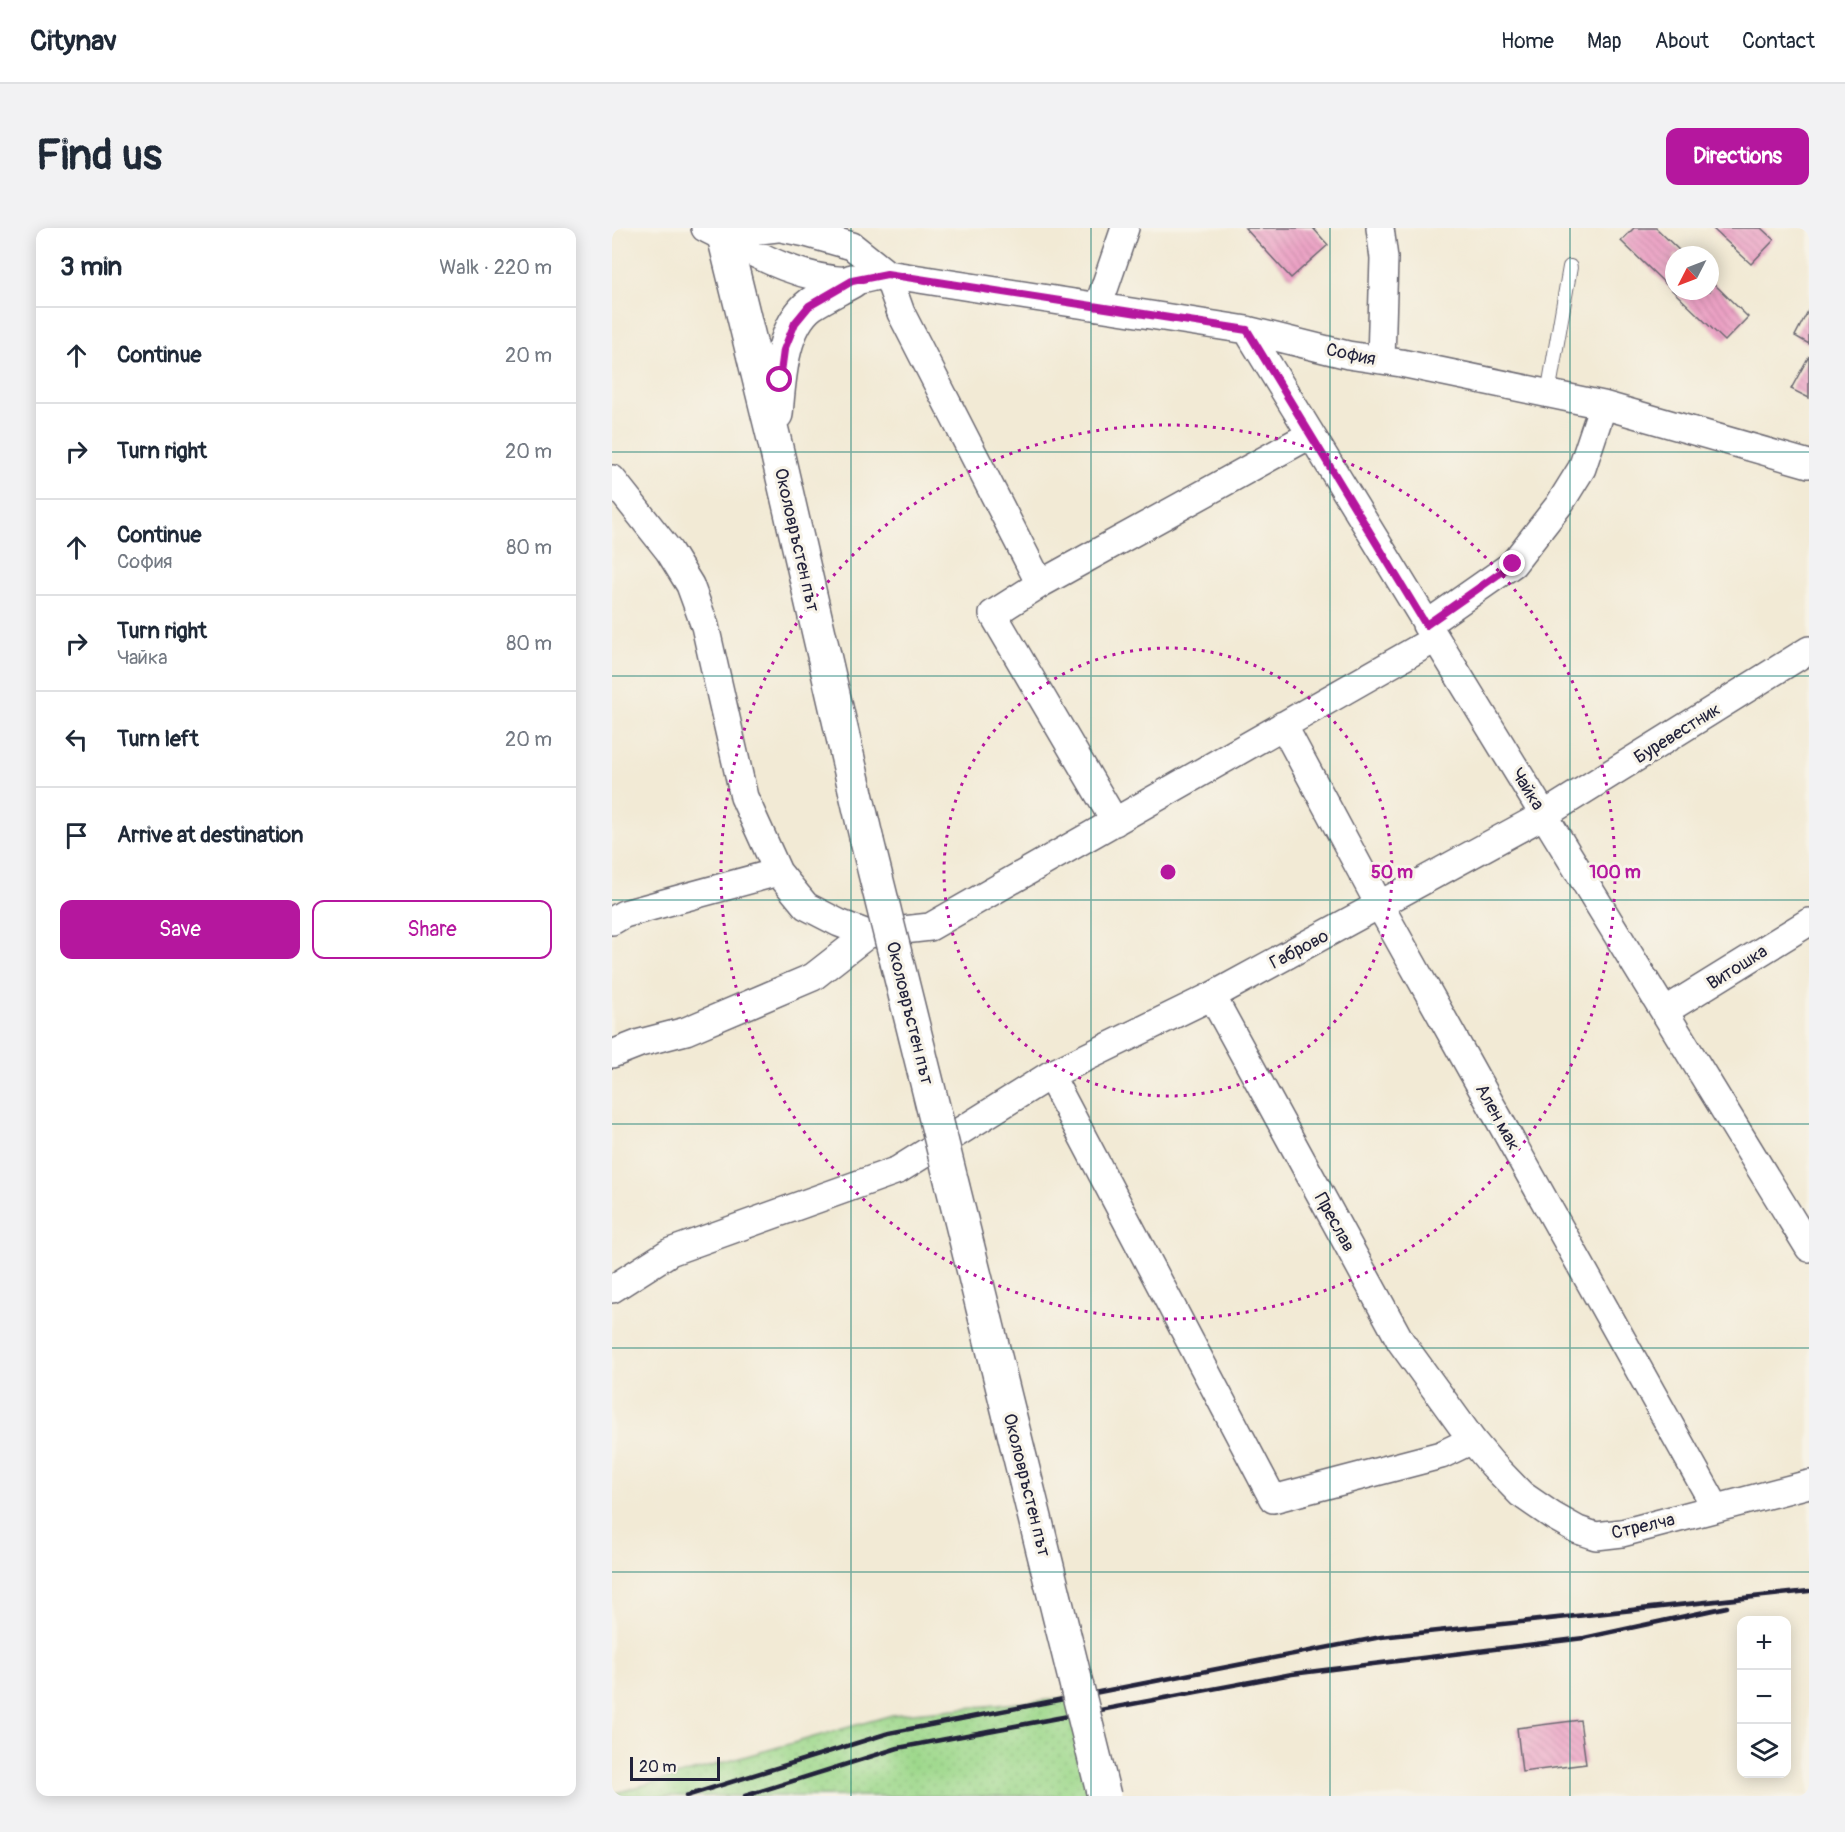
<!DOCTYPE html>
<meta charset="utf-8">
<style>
body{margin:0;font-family:Pangolin,sans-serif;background:#f2f2f3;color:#1f2937}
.controls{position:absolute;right:18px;bottom:18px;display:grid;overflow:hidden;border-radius:12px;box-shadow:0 3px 15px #0003}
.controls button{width:54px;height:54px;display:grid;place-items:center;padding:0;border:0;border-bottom:2px solid #e0e1e3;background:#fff;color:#1f2937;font:30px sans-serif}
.compass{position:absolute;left:1053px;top:18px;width:54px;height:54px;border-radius:50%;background:#fff;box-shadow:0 3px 15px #0003;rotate:228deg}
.scale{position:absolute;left:18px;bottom:15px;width:90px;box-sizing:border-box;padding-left:6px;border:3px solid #22223b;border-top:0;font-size:16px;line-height:21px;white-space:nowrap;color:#22223b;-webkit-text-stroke:4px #f7f3e8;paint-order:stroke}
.stop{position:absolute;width:18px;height:18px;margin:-14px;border:4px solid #b5179e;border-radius:50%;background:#fff}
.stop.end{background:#b5179e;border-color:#fff;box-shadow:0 2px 6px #0008}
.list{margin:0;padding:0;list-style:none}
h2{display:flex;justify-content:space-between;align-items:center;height:78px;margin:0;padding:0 24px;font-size:26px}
h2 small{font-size:20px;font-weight:400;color:#747a83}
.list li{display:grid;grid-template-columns:39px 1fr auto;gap:18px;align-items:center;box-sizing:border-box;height:96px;padding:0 24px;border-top:2px solid #e0e1e3}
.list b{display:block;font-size:22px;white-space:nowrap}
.list p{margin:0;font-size:20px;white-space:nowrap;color:#747a83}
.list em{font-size:20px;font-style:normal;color:#747a83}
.actions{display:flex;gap:12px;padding:18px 24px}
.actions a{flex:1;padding:14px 0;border:2px solid #b5179e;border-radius:12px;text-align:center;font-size:21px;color:#b5179e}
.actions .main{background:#b5179e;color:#fff}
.icon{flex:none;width:33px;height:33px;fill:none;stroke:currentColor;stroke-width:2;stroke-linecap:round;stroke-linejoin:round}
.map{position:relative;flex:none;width:1197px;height:1568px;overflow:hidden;border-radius:12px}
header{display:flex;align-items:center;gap:36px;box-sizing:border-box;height:84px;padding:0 30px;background:#fff;border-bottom:2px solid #e0e1e3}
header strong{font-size:28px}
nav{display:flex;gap:33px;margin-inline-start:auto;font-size:21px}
.intro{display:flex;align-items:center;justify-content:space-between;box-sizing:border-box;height:144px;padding:0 36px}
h1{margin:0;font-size:42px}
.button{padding:15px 27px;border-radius:12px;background:#b5179e;color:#fff;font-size:21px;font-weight:700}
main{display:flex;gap:36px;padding:0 36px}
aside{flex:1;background:#fff;border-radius:12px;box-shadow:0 3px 15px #0003}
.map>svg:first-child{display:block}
.green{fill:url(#green-dots);stroke:#607d63;stroke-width:1.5}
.building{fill:url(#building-back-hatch)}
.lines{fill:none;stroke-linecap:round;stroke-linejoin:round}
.lane-casing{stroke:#6b6871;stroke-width:16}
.street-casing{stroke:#6b6871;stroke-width:30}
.primary-casing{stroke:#6b6871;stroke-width:36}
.lane{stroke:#fff;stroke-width:14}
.street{stroke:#fff;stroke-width:27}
.primary{stroke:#fff;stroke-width:33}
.rail{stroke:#22223b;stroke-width:4.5}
.primary-bridge-casing{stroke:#6b6871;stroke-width:36;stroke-linecap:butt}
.primary-bridge{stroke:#fff;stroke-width:33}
.route{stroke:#b5179e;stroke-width:8}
.grid{fill:none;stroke:#0f766e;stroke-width:1.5;stroke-opacity:0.55}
.ring{fill:none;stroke:#b5179e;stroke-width:3;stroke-dasharray:3 6}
.labels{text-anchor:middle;stroke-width:6;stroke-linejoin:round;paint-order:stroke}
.street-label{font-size:18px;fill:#22223b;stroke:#f7f3e8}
.centre{fill:#b5179e;stroke:#f7f3e8;stroke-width:3}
.ring-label{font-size:18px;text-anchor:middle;font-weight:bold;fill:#b5179e;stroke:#f7f3e8;stroke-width:6;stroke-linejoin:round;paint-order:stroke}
</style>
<header>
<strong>Citynav</strong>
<nav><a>Home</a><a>Map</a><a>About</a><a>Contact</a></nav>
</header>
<div class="intro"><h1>Find us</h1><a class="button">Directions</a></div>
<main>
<aside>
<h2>3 min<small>Walk · 220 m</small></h2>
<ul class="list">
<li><svg class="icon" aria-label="ahead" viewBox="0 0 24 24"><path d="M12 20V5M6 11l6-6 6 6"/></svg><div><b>Continue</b></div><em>20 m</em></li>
<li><svg class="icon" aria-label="right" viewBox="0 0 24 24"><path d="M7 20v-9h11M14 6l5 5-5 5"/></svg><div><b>Turn right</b></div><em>20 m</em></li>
<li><svg class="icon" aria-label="ahead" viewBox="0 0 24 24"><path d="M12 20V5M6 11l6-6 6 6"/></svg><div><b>Continue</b><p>София</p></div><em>80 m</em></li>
<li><svg class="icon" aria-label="right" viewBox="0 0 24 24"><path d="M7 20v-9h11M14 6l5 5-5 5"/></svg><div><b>Turn right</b><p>Чайка</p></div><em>80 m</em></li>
<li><svg class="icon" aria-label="left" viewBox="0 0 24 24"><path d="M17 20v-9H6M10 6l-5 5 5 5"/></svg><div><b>Turn left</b></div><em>20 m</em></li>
<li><svg class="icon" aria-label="arrive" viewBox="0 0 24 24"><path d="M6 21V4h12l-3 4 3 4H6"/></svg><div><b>Arrive at destination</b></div></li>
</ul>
<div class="actions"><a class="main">Save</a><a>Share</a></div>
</aside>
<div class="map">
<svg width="1197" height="1568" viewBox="0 0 1197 1568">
<defs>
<pattern id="green-dots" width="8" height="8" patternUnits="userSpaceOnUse" patternTransform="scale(1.5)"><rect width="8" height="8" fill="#9dd88b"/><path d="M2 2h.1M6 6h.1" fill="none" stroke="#87b979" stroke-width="1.8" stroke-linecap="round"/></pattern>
<pattern id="building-back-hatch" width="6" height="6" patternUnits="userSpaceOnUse" patternTransform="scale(1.5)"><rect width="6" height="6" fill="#eba1c4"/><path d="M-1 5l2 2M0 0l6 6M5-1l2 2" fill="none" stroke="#c98aa9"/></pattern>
</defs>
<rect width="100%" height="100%" fill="#f7f3e8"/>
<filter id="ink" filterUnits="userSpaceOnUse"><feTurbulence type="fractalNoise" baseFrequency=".0167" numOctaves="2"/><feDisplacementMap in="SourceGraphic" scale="12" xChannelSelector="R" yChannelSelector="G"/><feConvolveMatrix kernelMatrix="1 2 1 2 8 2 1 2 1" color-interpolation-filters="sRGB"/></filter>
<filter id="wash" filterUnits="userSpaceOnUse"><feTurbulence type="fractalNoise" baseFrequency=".008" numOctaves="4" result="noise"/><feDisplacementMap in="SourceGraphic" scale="24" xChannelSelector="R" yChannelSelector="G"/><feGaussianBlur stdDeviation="1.35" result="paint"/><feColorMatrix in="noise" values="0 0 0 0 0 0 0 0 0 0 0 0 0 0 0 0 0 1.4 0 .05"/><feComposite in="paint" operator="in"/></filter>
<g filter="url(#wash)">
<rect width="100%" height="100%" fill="#f2ead5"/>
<path class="green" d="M456 1470 483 1568H0V1566L280 1487Z"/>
<g id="blocks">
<path class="building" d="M633 0H701L716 17 679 50Z
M1022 0H1044L1072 27H1062V63H1098V52L1136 89 1113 113 1009 13Z
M1100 0H1149L1162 12 1139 36Z
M1197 81V116L1183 108Z
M1197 128V170L1179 161Z
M968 1492 974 1536 910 1544 905 1500Z"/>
</g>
</g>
<g filter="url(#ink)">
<use href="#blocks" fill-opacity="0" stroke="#6b6871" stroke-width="1.5"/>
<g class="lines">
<g class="lane-casing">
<path id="lane" d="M936 166 958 39"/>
</g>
<g class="street-casing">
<path id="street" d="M93 0C140 24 183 51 238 53 249 53 263 48 275 46L635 102 736 127 789 135 991 177 1197 236
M169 0 194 5 240 18 275 46 289 85 428 356
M768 0 772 30 769 132
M113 10 139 3 165 0
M486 79 513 0
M635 102 1197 1020
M0 251 57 323 78 357 93 398 132 569 166 644 194 678 227 695 256 706 318 699 823 411
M814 397 901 336 922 309 947 277 970 240 991 177
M671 497 768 678 1104 1280
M503 594 381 386 428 356 698 207
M0 693 12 686 166 644
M600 768 789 1114 860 1212 880 1236 909 1266 941 1288 966 1302 984 1308 1010 1305 1197 1256
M1053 783 1197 694
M0 826 28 815 74 803 201 749 256 706
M438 847 661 1271 829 1227 860 1212
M0 1061 58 1024 286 942 438 847 600 768 932 587 1197 422"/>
</g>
<g class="primary-casing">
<path id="primary" d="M110 0 162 211 255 613
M164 186C167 153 169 98 199 76 211 68 226 61 240 53"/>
</g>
<use href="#lane" class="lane"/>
<use href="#street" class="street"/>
<use href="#primary" class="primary"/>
<path class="rail" d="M74 1568 277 1505 769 1409 1197 1363
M133 1568 286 1520 680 1446 972 1410 1115 1379"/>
<g class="primary-bridge-casing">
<path id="primary-bridge" d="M255 613 492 1568"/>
</g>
<use href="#primary-bridge" class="primary-bridge"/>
</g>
</g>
<g class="lines" filter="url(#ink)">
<path class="route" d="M168 152 172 122 183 95 197 78 240 53 275 46 635 102 814 397 901 336"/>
</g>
<path class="grid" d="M239 0V1568M479 0V1568M718 0V1568M958 0V1568M0 224H1197M0 448H1197M0 672H1197M0 896H1197M0 1120H1197M0 1344H1197"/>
<g class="ring">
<circle cx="556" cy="644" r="224"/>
<circle cx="556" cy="644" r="447"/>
</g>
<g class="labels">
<g class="street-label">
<text transform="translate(739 126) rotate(12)" y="6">София</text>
<text transform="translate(185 312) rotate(77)" y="6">Околовръстен път</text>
<text transform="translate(1065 505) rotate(-32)" y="6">Буревестник</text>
<text transform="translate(916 561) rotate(58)" y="6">Чайка</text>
<text transform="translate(687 721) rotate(-28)" y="6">Габрово</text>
<text transform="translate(1125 739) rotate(-32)" y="6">Витошка</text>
<text transform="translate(298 785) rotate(76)" y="6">Околовръстен път</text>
<text transform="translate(886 889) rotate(61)" y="6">Ален мак</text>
<text transform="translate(723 994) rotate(61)" y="6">Преслав</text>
<text transform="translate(415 1257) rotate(76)" y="6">Околовръстен път</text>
<text transform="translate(1031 1298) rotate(-13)" y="6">Стрелча</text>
</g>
</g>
<circle cx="556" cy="644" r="9" class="centre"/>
<g class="ring-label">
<text x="780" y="650">50 m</text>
<text x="1003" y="650">100 m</text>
</g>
</svg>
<div class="controls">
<button>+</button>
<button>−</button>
<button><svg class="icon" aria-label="layers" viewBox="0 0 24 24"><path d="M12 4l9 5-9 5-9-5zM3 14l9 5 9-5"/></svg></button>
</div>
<svg class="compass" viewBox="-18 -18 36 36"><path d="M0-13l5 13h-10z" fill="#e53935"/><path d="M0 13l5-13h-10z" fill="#747a83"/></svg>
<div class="scale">20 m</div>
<div class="stop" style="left:168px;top:152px"></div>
<div class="stop end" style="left:901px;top:336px"></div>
</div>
</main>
